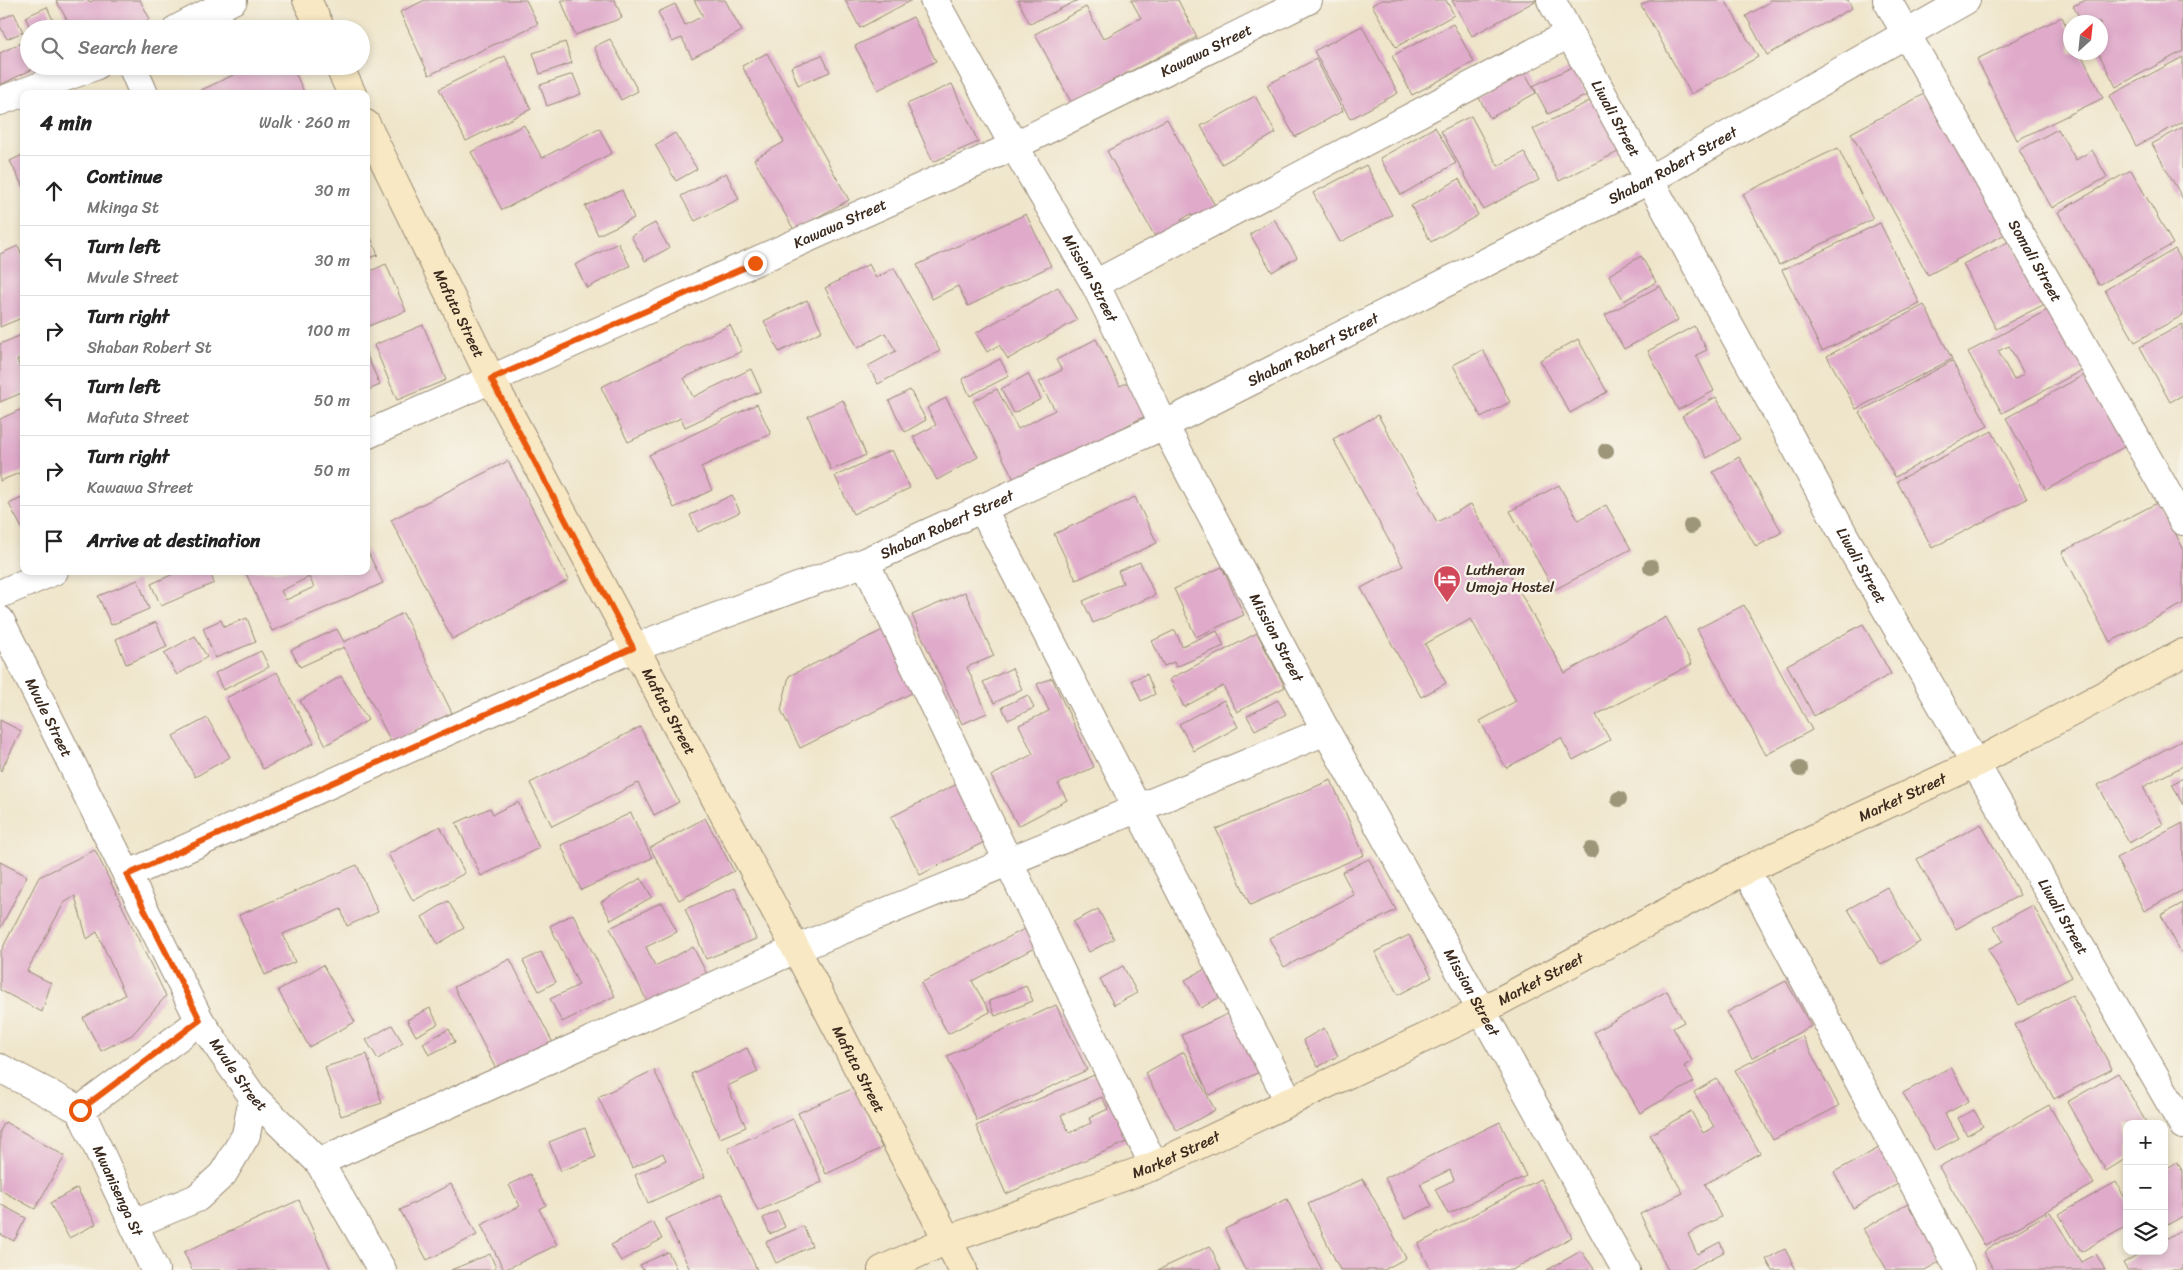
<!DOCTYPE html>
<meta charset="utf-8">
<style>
body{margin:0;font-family:Sriracha,sans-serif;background:#f6f6f6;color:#222}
.controls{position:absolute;right:15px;bottom:15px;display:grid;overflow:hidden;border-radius:10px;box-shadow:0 2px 8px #0003}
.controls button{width:45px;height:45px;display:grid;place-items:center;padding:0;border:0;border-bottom:1px solid #e0e0e0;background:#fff;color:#222;font:25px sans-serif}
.compass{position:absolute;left:2063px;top:15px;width:45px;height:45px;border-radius:50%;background:#fff;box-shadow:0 2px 8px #0003;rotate:27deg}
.stop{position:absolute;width:15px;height:15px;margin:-11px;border:4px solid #ea580c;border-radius:50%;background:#fff}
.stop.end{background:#ea580c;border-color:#fff;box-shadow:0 1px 5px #0008}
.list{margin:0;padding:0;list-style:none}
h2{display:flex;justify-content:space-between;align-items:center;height:65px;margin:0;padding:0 20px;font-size:21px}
h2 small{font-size:16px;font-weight:400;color:#767676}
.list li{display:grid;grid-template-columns:32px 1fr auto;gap:15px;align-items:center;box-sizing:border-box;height:70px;padding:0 20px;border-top:1px solid #e0e0e0}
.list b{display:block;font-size:19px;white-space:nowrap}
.list p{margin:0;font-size:16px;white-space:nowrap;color:#767676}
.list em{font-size:16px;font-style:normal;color:#767676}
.icon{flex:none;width:28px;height:28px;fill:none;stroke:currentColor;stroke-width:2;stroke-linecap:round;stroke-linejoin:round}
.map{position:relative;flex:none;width:2183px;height:1270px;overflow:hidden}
.search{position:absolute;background:#fff;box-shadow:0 2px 8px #0003;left:20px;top:20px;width:350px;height:55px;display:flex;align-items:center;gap:12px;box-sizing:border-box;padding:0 18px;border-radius:28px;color:#767676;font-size:19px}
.panel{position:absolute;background:#fff;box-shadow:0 2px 8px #0003;left:20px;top:90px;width:350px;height:485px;border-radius:10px}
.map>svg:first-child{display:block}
.building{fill:#e0abcb;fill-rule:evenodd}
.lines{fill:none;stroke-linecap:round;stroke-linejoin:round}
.street-casing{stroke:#958874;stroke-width:30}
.secondary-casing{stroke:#958874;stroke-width:30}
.street{stroke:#fff;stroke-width:28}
.secondary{stroke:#f8e8c3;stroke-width:28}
.tree{fill:#9d9679}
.route{stroke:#ea580c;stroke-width:6}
.labels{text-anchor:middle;stroke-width:5;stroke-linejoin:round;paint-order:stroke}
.street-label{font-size:15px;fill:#3b2a1e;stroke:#f7f3e8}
.poi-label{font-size:15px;fill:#3b2a1e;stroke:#f7f3e8;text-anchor:start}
</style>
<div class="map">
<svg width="2183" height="1270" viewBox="0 0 2183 1270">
<rect width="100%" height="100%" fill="#f7f3e8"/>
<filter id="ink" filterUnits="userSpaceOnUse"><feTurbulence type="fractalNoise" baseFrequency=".02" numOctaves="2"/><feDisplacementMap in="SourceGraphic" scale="10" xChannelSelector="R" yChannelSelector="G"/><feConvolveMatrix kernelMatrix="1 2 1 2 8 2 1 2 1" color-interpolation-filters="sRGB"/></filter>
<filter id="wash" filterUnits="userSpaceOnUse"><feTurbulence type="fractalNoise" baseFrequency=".0096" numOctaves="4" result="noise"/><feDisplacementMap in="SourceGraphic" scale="20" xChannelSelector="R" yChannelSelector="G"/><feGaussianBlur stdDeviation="1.12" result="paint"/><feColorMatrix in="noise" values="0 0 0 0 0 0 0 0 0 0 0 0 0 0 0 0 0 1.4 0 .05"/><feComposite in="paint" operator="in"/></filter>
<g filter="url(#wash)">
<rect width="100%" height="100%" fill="#efe5ca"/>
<g id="blocks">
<path class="building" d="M56 0H89L90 2 94 0H140L150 19 131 29H72Z
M425 0H526L538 24 429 75 400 12Z
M561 0H615L622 18 575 35Z
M694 0H725L742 31 692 58 682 38 672 42 658 12 675 4 685 25 703 16Z
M845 0H912L860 28Z
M1018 0H1078L1030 24Z
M1131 0H1178L1197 37 1071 102 1035 34 1086 7 1103 39 1141 18Z
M1381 0H1446L1454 15 1396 47 1372 5Z
M1452 0H1537L1472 36Z
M1651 0H1725L1758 57 1691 94 1641 5Z
M1769 0H1848L1852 8 1767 55 1746 16 1770 2Z
M2086 0H2181L2183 51 2116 87 2098 52H2100V22H2082L2073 6Z
M47 7 57 29H31L25 17Z
M14 13 23 32 7 39 0 26V20Z
M913 17 936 61 878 90 855 46Z
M2062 17 2070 34V52H2080L2103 98 2017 140 1977 59Z
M1453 24 1474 62 1412 95 1392 56Z
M1362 26 1398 93 1350 119 1314 51Z
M29 39V66H39L0 85V53Z
M610 39 638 91 621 100 594 47Z
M565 42 572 63 540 74 533 53Z
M767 53 849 200 794 230 754 159 784 142 742 66Z
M822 55 830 72 798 85 791 67Z
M505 56 531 109 466 141 439 89Z
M2183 57V122L2136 146 2109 96Z
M1316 59 1343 111 1295 137 1267 85Z
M252 66H292L305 94H193Z
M1572 67 1587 95 1548 114 1533 86Z
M1524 71 1536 93 1490 118 1478 96Z
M573 74 581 94 547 106 540 85Z
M952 84 978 142 933 162 907 104Z
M1932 90 2009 232 1928 275 1851 133Z
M1255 96 1276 133 1222 164 1201 126Z
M1596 98 1622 150 1559 181 1533 129Z
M1471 116 1498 166 1524 152 1539 180 1483 209 1441 131Z
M1167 119 1217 209 1195 221 1191 214 1181 220 1185 226 1158 242 1107 151Z
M524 125 542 158 599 128 612 153 502 210 471 152Z
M1435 127 1456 163 1401 195 1380 158Z
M2183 127V199L2152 144Z
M2058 129 2076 160 2092 150 2107 177 2052 208 2019 150Z
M675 133 697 169 676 181 655 145Z
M1838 148 1873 219 1779 265 1743 194Z
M24 154V189L10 161Z
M1366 165 1392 215 1340 242 1313 193Z
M2131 170 2173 244 2099 285 2058 212Z
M726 173 739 199 695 221 681 196Z
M1459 179 1478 215 1431 242 1411 206Z
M622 190 634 218 598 235 585 206Z
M1026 214 1051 266 968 306 958 286 932 299 917 265Z
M1274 219 1297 257 1272 272 1250 234Z
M655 223 669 248 645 261 631 236Z
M1880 223 1920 304 1822 351 1782 270Z
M366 225 378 255 366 259Z
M2012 240 2045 304 1996 329 1963 264Z
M618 243 630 266 587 288 575 265Z
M18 246 24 259V317L0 327V254Z
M2175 249 2183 263V315L2135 342 2105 290Z
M1641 256 1656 282 1624 301 1609 275Z
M386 264 406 311 366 327V273Z
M869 264 876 278 894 268 940 351 878 384 868 366 896 351 885 333 858 348 825 288Z
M1660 286 1678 320 1624 349 1605 315Z
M1058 287 1077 320 1008 359 999 345 987 352 976 333Z
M807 300 822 331 779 352 764 321Z
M1924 305 1952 359 1856 409 1827 356Z
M2053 307 2086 368 2002 413 1968 352ZM2009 346 2024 374 2014 380 1998 351Z
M2183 324V395L2170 402 2140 347Z
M423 325 446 380 397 400 374 345Z
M730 325 742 351 684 378 693 397 751 369 761 391 685 427 681 418 628 442 601 387Z
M1694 326 1707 350 1696 355 1714 391 1678 410 1648 351Z
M24 334V357L17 360 20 367 24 365V392L0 402V344Z
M1096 339 1120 386 1135 379 1153 412 1016 483 973 401 997 389 1018 429 1055 410 1039 382 1062 370 1056 360Z
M1578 339 1607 392 1570 413 1540 360Z
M1483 350 1510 402 1481 417 1453 365Z
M366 353 380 385 366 391Z
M1000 359 1009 376 970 396 962 379Z
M1952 361 1988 426 1895 477 1859 412Z
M2089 372 2129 444 2046 490 2006 418Z
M1028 374 1041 399 1014 413 1001 389Z
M910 390 926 420 905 432 889 401Z
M1716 397 1740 439 1707 458 1682 416Z
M946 398 978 457 937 480 913 437 936 425 927 408Z
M843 400 866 455 831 470 808 416Z
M757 404 771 434 701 467 712 490 674 508 649 455Z
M24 408V471L0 481V419Z
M1378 415 1437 522 1471 504 1565 673 1666 617 1692 664 1596 715 1610 740 1573 760 1561 738 1506 768 1480 721 1516 701 1471 619 1425 644 1446 683 1421 697 1361 588 1403 566 1333 439Z
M1992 431 2027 499 1932 548 1897 481Z
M892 450 910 488 853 514 835 476Z
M1739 457 1782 532 1756 547 1713 472Z
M508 461 569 580 452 639 391 520Z
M1559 485 1578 520 1606 505 1631 549 1554 590 1510 511Z
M732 495 740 512 698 532 690 515Z
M24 497V532L9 504Z
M1135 497 1157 543 1076 580 1054 534Z
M2159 502 2183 548V604L2110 642 2062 552Z
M366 548 383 583 272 631 245 571H366ZM309 577 314 587 286 600 281 591Z
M1140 562 1155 595 1093 623 1083 601 1123 583 1118 571Z
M1222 567 1244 615 1196 637 1174 589Z
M180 571H210L214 583 161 606 151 584Z
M138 580 149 609 111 625 98 596Z
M965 592 994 656 967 667 987 713 962 724 912 615Z
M1744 605 1812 730 1766 755 1697 629Z
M403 613 452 713 391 742 344 647 300 667 291 650 337 629 344 642Z
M247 618 256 642 215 658 203 628 221 620 224 627Z
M156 622 167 647 126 664 116 639Z
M1863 624 1891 674 1814 716 1787 665Z
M887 628 918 690 800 748 781 710 789 676Z
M1175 630 1182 646 1217 631 1224 646 1176 667 1174 662 1164 666 1152 641Z
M1257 633 1285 687 1237 712 1223 686 1184 707 1170 679Z
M195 636 207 657 177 675 164 653Z
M261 651 269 667 223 690 215 673Z
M1012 668 1022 689 994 703 983 682Z
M277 672 314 743 263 769 226 698Z
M1147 674 1155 694 1141 701 1132 680Z
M341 676 368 720 326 745 300 701Z
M1052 678 1094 767 1058 784 1067 800 1018 826 991 776 1033 754 1019 725 1049 711 1037 684Z
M1028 695 1034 708 1008 720 1002 707Z
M1224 700 1238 727 1194 751 1179 724Z
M1278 700 1286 714 1255 730 1247 716Z
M207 718 230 757 195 777 173 736Z
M0 720 21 731 1 771 0 770Z
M640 727 679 802 654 815 638 783 552 826 530 783Z
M2183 740V766L2143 787 2163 824 2129 843 2098 785Z
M2183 778V805L2172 784Z
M1331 780 1364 855 1250 905 1216 829Z
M959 783 988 840 920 875 891 817Z
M518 802 539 848 481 876 456 823 490 808 493 814Z
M631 813 652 858 581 890 561 845Z
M705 818 734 871 679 900 650 848Z
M2183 823V890L2144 911 2116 858Z
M1981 824 2020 895 1956 929 1917 859Z
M440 826 465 873 413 901 388 854Z
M95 850 166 996 132 1035 101 1051 83 1018 125 995 97 932 87 939 75 896 64 903 27 971 51 983 42 1012 0 990V953L39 877Z
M1369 859 1396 910 1284 967 1269 938 1354 895 1342 872Z
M0 862 27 876 0 929Z
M357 865 378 912 347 926 341 909 283 934 295 962 265 975 239 915Z
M641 878 652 897 611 920 601 902Z
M1887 887 1920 942 1881 965 1848 909Z
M735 888 756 939 706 959 685 909Z
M448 901 464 928 438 944 422 917Z
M662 902 677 932 646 947 655 966 693 947 708 976 649 1005 610 928Z
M2183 903V956L2161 915Z
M2033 905 2072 977 2019 1005 1988 949 2003 941 1994 926Z
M1098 909 1114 939 1089 952 1073 922Z
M573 914 615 996 562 1022 550 999 579 985 550 926Z
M1028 927 1038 946 972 981 990 1012 948 1034 921 983Z
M1409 935 1432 977 1398 995 1375 952Z
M541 952 556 982 539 991 523 961Z
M510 959 556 1049 500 1077 454 987Z
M323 965 355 1022 309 1047 278 990Z
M1123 966 1137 993 1114 1005 1100 979Z
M1207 968 1223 995 1201 1008 1185 980Z
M1786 981 1811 1026 1752 1058 1727 1012Z
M1026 986 1033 1001 995 1016 989 1001Z
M1667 991 1684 1022 1673 1028 1692 1061 1684 1066 1694 1082 1640 1113 1594 1032Z
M2072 995 2112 1069 2054 1099 2015 1025Z
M1056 1005 1087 1070 977 1121 947 1056Z
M430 1008 438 1024 416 1036 407 1020Z
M1236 1010 1264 1070 1209 1095 1182 1035Z
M392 1025 403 1043 378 1059 366 1040Z
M1324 1028 1338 1056 1318 1067 1303 1040Z
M449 1029 455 1042 429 1055 423 1043Z
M1802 1036 1839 1106 1773 1140 1735 1070Z
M747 1048 758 1072 727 1086 746 1127 720 1138 691 1074Z
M1184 1052 1215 1110 1177 1131 1145 1073Z
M367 1054 382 1103 341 1116 325 1067Z
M1951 1067 1969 1101 1945 1114 1959 1138 1935 1151 1903 1093Z
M654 1070 705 1177 648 1203 635 1175 666 1160 663 1153 632 1168 598 1097Z
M1099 1073 1129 1141 1006 1194 976 1126ZM1102 1097 1108 1109 1089 1118 1091 1123 1069 1133 1061 1115Z
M2118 1073 2147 1124H2127V1158L2106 1171 2067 1102Z
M1717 1079 1760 1153 1705 1184 1721 1217 1688 1234 1697 1254 1720 1242 1724 1252 1689 1270H1668L1640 1214 1683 1193 1650 1135 1691 1111 1703 1133 1714 1127 1694 1092Z
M854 1088 882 1148 826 1174 798 1113Z
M2049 1105 2094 1184 1985 1246 1939 1167Z
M1974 1110 1983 1126 1967 1135 1958 1118Z
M793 1119 822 1182 758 1211 728 1148Z
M5 1122 65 1156 35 1209 0 1190V1131Z
M1500 1122 1526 1176 1448 1214 1435 1189 1454 1180 1450 1170 1420 1184 1432 1206 1405 1219 1385 1178Z
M585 1128 596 1157 561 1171 549 1142Z
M1879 1148 1898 1184 1853 1208 1834 1172Z
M2177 1162 2183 1172V1216L2164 1227V1170Z
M530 1174 546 1205 539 1209 557 1245 504 1270 481 1225 520 1206 509 1185Z
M1363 1179 1406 1258 1384 1270H1340L1308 1204Z
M1540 1179 1572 1237 1512 1270H1431L1418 1244Z
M2116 1182 2127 1202V1226L2081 1252 2059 1214Z
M451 1184 477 1235 427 1260 400 1210Z
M77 1188 96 1224 69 1238 50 1203Z
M722 1194 757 1270H690L666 1219Z
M1287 1199 1322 1270H1245L1225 1229Z
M299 1200 331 1270H192L184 1252Z
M0 1204 26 1218 14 1241 0 1234Z
M1908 1204 1941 1261 1925 1270H1887L1863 1229Z
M778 1211 785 1227 770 1234 763 1218Z
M2050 1212 2081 1262 2096 1254 2105 1270H1994L1983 1252Z
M653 1222 662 1239 621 1261 611 1245Z
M803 1226 812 1246 776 1263 766 1242Z
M2183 1229V1270H2127L2123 1263 2144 1251H2164V1240Z
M1210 1246 1221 1270H1158Z
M1785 1249 1796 1270H1772L1766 1259Z
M1581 1251 1595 1270H1547Z
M668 1252 677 1270H643L640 1265Z
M490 1254 497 1270H451Z"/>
</g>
</g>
<g filter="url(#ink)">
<use href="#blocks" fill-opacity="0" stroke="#958874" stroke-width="1"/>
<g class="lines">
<g class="street-casing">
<g id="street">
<path id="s1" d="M934 0 1014 146 1095 284 1164 425 1326 731 1626 1270"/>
<path id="s2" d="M1551 0 1846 539 2183 1125"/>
<path id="s3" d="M1887 0 2183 521"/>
<path d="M177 29 233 0"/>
<path d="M132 66 144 94"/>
<path d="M0 101 95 66"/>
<path d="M1095 284 1569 34"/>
<path id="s4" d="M366 435 1014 146 1308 0"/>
<path d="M982 508 1289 1101"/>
<path d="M865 562 1154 1166"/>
<path d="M0 594 54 571"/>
<path id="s5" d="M0 620 200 1021 253 1097 319 1162 382 1270"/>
<path d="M1746 870 1960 1270"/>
<path id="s6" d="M127 875 633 648 865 562 1164 425 1649 180 1966 0"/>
<path d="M0 1068 80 1110 200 1021"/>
<path id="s7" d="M80 1110 155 1270"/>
<path d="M319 1162 796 949 1326 731"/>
<path d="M134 1224 197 1198 223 1174 246 1135 253 1097"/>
</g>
</g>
<g class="secondary-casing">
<g id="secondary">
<path d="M307 0 321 29"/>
<path d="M339 66 352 94"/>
<path id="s8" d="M366 124 491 379 796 949 963 1270"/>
<path id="s9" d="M882 1270 947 1240 1154 1166 1481 1011 1746 870 1974 764 2183 653"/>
</g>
</g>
<use href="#street" class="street"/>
<use href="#secondary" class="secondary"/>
</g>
<g class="tree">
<circle cx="1606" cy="451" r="8"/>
<circle cx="1691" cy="526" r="8"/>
<circle cx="1651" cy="567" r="8"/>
<circle cx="1800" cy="769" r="8"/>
<circle cx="1619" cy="799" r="8"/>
<circle cx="1591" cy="850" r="8"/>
</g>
</g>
<g class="lines" filter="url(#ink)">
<path class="route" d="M80 1110 200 1020 127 875 633 648 491 379 755 263"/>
</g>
<defs>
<g id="hotel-pin" transform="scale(1.4375)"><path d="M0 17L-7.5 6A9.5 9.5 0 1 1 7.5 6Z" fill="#d1495b" stroke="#f7f3e8"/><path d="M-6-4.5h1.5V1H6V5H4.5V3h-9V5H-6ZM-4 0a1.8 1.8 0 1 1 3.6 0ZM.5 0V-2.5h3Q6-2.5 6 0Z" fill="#fff"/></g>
</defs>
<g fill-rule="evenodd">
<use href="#hotel-pin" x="1447" y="579"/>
</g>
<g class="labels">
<g class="street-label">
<text dy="5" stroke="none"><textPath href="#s4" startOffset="924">Kawawa Street</textPath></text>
<text dy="5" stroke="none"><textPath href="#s2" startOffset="135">Liwali Street</textPath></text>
<text dy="5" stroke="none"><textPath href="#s6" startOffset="1702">Shaban Robert Street</textPath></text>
<text dy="5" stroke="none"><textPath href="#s4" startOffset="519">Kawawa Street</textPath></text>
<text dy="5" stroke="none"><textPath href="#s3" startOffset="300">Somali Street</textPath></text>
<text dy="5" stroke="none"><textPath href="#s1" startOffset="319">Mission Street</textPath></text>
<text dy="5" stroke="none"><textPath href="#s8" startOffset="211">Mafuta Street</textPath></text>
<text dy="5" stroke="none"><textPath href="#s6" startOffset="1298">Shaban Robert Street</textPath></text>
<text dy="5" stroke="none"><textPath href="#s6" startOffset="892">Shaban Robert Street</textPath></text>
<text dy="5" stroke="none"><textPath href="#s2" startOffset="645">Liwali Street</textPath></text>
<text dy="5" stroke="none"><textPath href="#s1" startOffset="724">Mission Street</textPath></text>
<text dy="5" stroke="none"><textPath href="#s8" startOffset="661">Mafuta Street</textPath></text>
<text dy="5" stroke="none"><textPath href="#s5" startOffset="109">Mvule Street</textPath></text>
<text dy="5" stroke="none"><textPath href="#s9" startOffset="1126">Market Street</textPath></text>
<text dy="5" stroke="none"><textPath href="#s2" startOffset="1050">Liwali Street</textPath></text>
<text dy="5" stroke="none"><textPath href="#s9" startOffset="721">Market Street</textPath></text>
<text dy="5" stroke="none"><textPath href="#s1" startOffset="1129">Mission Street</textPath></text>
<text dy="5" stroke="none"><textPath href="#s8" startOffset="1066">Mafuta Street</textPath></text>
<text dy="5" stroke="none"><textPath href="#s5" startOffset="514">Mvule Street</textPath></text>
<text dy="5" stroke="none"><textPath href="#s9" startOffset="316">Market Street</textPath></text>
<text dy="5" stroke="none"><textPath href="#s7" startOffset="89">Mwanisenga St</textPath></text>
</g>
<g class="poi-label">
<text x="1466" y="575">Lutheran<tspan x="1466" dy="17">Umoja Hostel</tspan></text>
</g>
</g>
</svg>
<div class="controls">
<button>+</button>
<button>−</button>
<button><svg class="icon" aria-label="layers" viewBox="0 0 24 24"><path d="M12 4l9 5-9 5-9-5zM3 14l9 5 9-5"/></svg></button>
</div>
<svg class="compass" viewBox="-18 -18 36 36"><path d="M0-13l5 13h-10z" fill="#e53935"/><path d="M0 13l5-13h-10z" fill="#767676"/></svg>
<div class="stop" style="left:80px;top:1110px"></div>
<div class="stop end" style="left:755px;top:263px"></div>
<div class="search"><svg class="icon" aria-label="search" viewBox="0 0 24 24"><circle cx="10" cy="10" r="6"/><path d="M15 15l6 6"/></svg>Search here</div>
<section class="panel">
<h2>4 min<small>Walk · 260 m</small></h2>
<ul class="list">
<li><svg class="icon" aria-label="ahead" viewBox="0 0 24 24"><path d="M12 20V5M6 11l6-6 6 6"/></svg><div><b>Continue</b><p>Mkinga St</p></div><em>30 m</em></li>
<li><svg class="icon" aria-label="left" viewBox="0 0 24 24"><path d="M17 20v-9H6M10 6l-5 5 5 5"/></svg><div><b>Turn left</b><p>Mvule Street</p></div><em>30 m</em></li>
<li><svg class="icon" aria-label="right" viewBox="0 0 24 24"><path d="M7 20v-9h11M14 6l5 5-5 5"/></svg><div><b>Turn right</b><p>Shaban Robert St</p></div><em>100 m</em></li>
<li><svg class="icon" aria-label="left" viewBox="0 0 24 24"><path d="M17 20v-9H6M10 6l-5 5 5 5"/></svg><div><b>Turn left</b><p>Mafuta Street</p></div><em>50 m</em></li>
<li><svg class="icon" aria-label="right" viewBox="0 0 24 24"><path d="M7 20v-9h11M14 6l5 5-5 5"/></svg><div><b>Turn right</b><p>Kawawa Street</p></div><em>50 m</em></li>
<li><svg class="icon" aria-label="arrive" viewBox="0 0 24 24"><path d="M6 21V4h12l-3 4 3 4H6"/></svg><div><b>Arrive at destination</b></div></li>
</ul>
</section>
</div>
